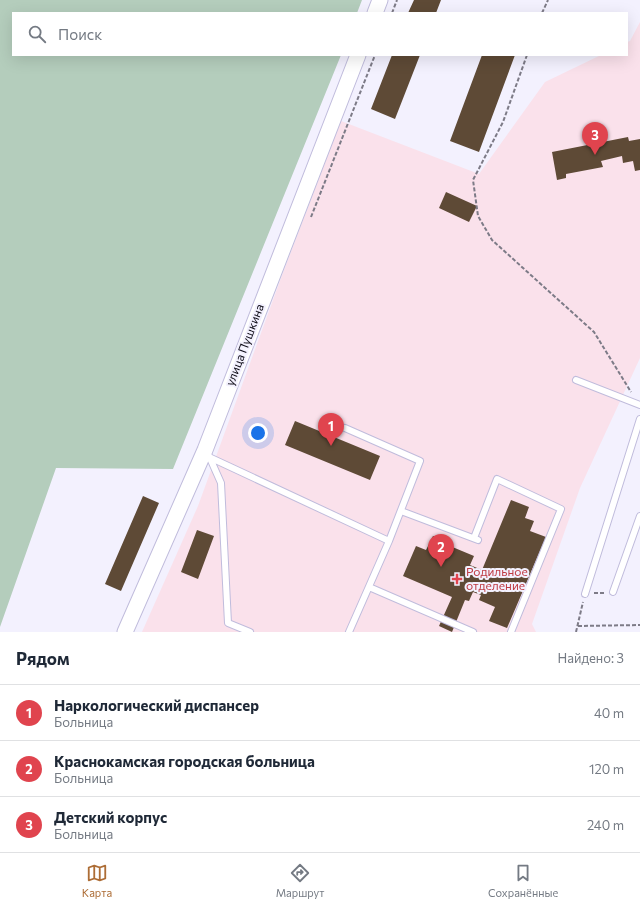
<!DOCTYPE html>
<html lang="ru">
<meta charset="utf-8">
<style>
body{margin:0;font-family:Commissioner,sans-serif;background:#f2f2f3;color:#1f2937}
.you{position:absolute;left:258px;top:433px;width:14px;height:14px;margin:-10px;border:3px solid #fff;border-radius:50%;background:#1a73e8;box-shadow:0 0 0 6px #1a73e833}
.badge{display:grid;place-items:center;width:26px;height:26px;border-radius:50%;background:#ad6d36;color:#fff;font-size:13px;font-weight:700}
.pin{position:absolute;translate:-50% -33px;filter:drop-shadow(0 1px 2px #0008)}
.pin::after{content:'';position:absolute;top:21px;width:14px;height:12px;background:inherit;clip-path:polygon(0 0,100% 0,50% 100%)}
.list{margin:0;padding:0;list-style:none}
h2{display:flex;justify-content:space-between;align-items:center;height:52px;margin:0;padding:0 16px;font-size:17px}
h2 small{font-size:13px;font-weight:400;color:#747a83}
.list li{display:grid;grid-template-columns:26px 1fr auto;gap:12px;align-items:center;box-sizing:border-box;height:56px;padding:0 16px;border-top:1px solid #e0e1e3}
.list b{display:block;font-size:15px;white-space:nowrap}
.list p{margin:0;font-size:13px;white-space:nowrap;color:#747a83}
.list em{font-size:13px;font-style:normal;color:#747a83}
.icon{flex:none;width:22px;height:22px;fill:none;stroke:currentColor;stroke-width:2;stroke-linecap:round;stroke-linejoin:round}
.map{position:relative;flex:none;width:640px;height:632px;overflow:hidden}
.search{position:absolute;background:#fff;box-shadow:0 4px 16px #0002;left:12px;right:12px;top:12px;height:44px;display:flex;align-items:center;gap:10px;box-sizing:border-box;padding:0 14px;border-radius:0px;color:#747a83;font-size:15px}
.sheet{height:220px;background:#fff}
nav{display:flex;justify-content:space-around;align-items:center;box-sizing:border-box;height:56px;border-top:1px solid #e0e1e3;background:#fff;font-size:11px;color:#747a83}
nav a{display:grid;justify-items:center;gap:2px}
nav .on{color:#ad6d36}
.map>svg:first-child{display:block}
.medical{fill:#fae1eb}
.green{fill:#b4cdbc}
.building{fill:#5e4a36}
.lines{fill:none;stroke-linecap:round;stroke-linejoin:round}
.service-casing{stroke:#c0bcdc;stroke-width:8}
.tertiary-casing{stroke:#c0bcdc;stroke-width:17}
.path{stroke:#7d7b87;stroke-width:2;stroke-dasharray:4 2;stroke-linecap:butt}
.service{stroke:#fff;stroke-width:6}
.tertiary{stroke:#fff;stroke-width:15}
.health-dot{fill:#e0444e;stroke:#f3f1fe;stroke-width:1.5}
.labels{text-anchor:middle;stroke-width:4;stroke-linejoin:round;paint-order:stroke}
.street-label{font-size:12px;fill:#0d0b16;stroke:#f3f1fe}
.health-label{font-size:12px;fill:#be3a42;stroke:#f3f1fe;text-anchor:start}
</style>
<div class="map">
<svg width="640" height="632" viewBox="0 0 640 632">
<rect width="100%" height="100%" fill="#f3f1fe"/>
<path class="medical" d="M640 22V358L580 488 532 624 536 632H142L198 506 281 278 341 121 479 174 545 82 601 55H627V42L630 41Z"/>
<path class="green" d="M0 0H362L357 13H13V55H341L173 469 56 468 0 627Z"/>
<path class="building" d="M414 0H441L436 13H408Z
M392 55H420L395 119 371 109Z
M482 55H515L479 152 450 141Z
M628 137 629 141 640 139V170L635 171 633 161 623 163 622 156 601 161 603 167 566 174V178L557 180 552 152Z
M446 192 477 206 469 222 439 208Z
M295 421 380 456 370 480 285 445Z
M143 496 159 503 121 591 105 584Z
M511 500 529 507 525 518 534 521 530 531 546 537 507 628 489 621 495 607 479 600 481 595 473 592 469 601 465 600 452 632 439 626 452 597 403 576 416 546 426 550 433 536 439 538 438 541 474 556 470 565 482 570Z
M197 530 214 536 198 579 181 572Z"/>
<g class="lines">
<g class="service-casing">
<path id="service" d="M576 380 640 405
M345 428 420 461 389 541
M209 456 221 483 228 623 250 632
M209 457 389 541 349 632
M401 511 478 540
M474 538 497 479 561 509 511 632
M369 587 473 632
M613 592 640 516
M585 594 640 419"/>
</g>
<g class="tertiary-casing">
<path id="tertiary" d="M375 13 380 0
M125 632 205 450 358 55"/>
</g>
<path class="path" d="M392 13 397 0
M542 13 548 0
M527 55 503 122 473 180 478 216 492 240 594 332 631 392
M311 217 375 55
M594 593H604
M578 626 640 625
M576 632 583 602"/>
<use href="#service" class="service"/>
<use href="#tertiary" class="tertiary"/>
</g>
<path class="health-dot" d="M455 573h4v4h4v4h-4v4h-4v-4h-4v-4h4z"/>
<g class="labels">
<g class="street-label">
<text transform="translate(245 345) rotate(-69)" y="4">улица Пушкина</text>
</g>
<g class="health-label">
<text x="466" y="576">Родильное<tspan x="466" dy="14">отделение</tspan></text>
</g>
</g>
</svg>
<div class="you"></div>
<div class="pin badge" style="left:331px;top:446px;background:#e0444e">1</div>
<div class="pin badge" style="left:441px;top:567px;background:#e0444e">2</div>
<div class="pin badge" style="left:595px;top:155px;background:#e0444e">3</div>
<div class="search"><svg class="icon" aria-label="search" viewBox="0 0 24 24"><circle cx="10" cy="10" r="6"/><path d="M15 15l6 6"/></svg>Поиск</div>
</div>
<section class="sheet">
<h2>Рядом<small>Найдено: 3</small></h2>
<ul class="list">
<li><span class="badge" style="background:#e0444e">1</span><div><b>Наркологический диспансер</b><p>Больница</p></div><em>40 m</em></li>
<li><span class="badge" style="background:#e0444e">2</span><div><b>Краснокамская городская больница</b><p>Больница</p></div><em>120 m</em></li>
<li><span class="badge" style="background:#e0444e">3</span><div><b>Детский корпус</b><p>Больница</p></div><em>240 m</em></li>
</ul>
</section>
<nav>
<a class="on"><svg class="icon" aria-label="map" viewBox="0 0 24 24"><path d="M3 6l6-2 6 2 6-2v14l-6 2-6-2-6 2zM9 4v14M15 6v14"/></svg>Карта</a>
<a><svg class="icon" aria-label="directions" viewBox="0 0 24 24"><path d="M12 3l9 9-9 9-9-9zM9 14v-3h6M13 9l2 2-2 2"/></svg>Маршрут</a>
<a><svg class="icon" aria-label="saved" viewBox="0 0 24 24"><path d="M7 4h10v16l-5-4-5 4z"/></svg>Сохранённые</a>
</nav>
